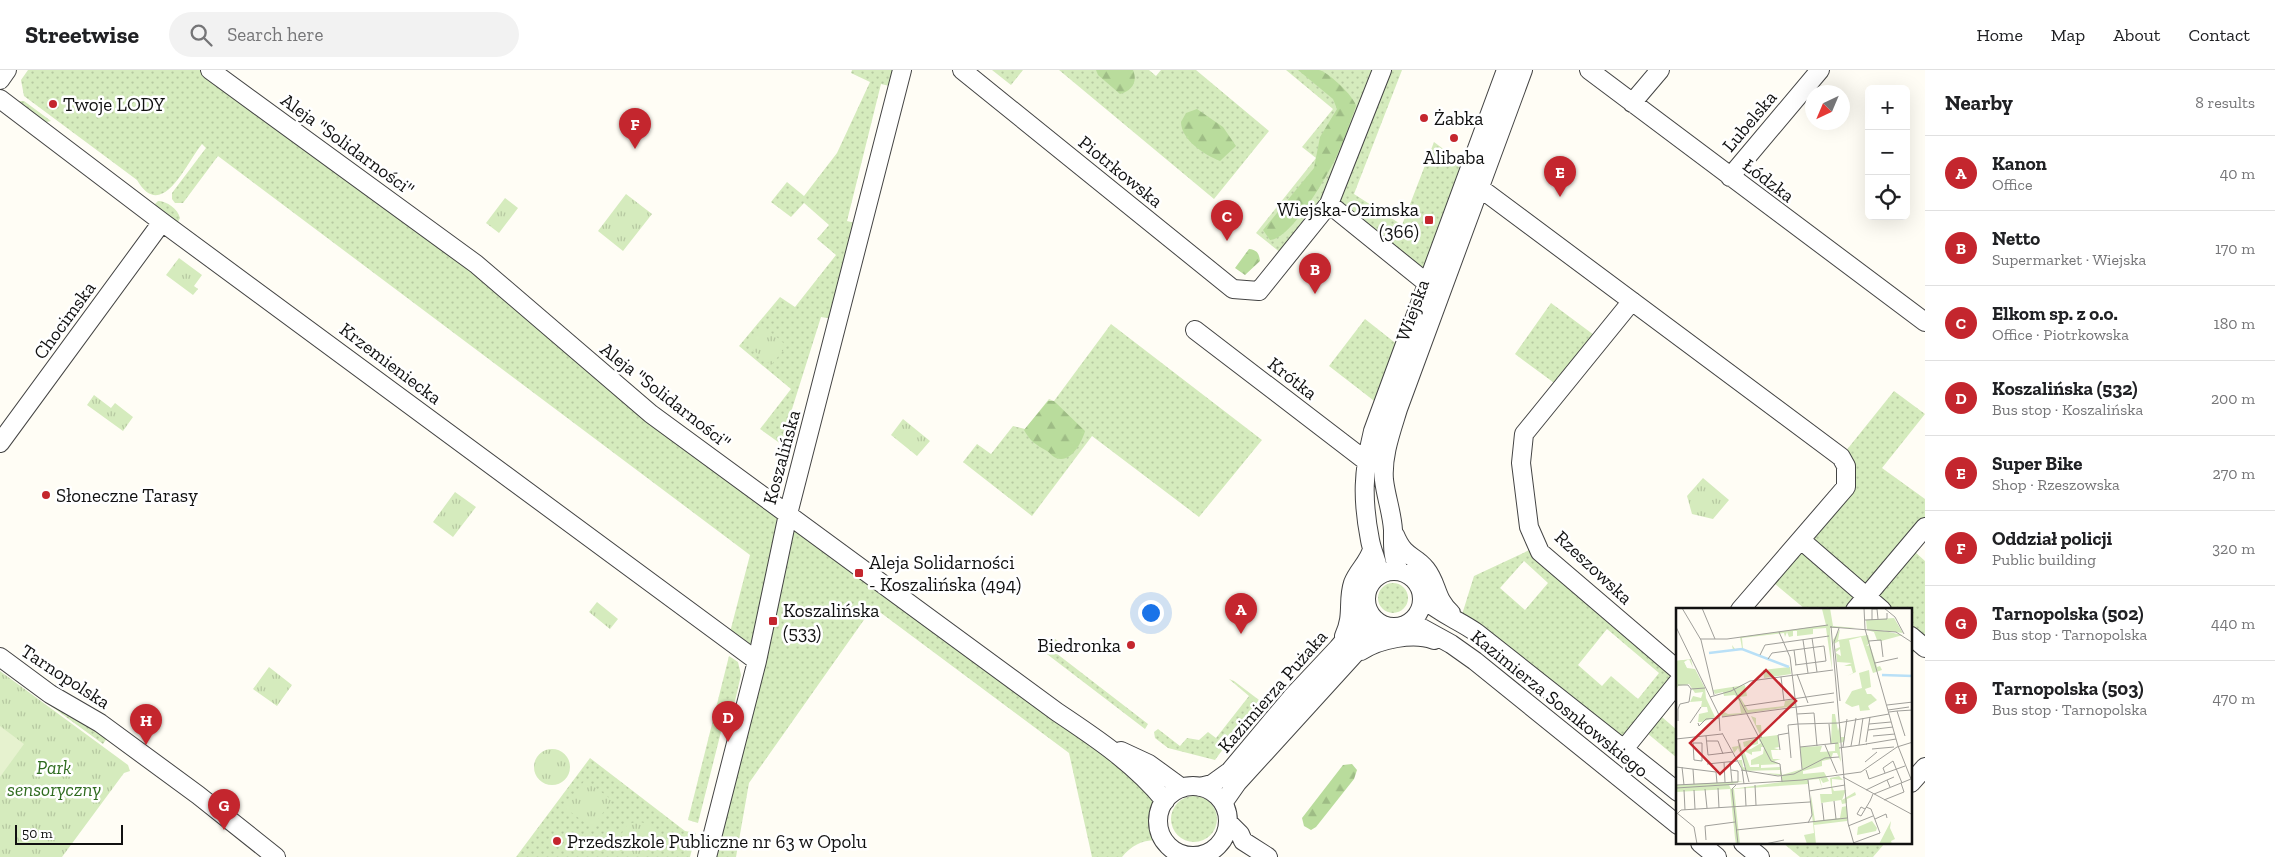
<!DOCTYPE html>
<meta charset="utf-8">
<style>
body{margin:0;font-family:"Zilla Slab",serif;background:#f2f2f2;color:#202124}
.controls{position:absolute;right:15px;top:15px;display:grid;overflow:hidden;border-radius:8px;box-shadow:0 5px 20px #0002}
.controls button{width:45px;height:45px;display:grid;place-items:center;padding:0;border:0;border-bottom:1px solid #e0e0e0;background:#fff;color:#202124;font:25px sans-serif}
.compass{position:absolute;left:1805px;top:15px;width:45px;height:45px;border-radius:50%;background:#fff;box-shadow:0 5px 20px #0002;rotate:224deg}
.scale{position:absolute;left:15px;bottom:12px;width:108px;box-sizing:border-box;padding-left:5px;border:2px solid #111;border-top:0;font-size:14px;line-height:18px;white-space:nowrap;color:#111;-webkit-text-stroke:4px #fff;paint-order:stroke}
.you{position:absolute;left:1150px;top:542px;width:18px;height:18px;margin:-12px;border:4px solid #fff;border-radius:50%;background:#1a73e8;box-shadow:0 0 0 8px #1a73e833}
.badge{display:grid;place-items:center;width:32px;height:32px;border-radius:50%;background:#c4262e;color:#fff;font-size:16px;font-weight:700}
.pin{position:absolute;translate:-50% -41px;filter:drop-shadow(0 1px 2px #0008)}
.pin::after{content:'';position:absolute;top:26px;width:18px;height:15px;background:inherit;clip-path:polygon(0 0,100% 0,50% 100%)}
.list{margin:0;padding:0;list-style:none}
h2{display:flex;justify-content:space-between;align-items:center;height:65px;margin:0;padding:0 20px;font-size:21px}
h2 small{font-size:16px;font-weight:400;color:#757577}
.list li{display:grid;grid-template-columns:32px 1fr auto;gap:15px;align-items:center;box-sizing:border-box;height:75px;padding:0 20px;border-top:1px solid #e0e0e0}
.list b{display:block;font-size:19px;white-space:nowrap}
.list p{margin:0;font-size:16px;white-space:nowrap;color:#757577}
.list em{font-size:16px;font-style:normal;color:#757577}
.icon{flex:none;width:28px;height:28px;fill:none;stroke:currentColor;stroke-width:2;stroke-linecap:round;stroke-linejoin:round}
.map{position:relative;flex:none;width:1925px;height:787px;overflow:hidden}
header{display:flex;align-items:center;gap:30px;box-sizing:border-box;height:70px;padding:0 25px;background:#fff;border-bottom:1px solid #e0e0e0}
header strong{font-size:24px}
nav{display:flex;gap:28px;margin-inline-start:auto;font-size:18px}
.search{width:350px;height:45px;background:#f2f2f2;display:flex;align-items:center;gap:12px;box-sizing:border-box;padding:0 18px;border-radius:28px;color:#757577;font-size:19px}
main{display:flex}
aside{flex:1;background:#fff}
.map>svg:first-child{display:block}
.grass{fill:url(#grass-dots);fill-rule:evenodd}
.forest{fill:url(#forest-firs)}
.park{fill:url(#park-tufts)}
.pitch{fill:#e6f2cf}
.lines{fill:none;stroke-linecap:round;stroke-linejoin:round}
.minor-casing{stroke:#444;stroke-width:20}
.minor{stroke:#fff;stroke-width:18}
.poi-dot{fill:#c4262e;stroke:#fff;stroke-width:2}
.labels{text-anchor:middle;stroke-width:5;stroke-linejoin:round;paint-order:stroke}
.poi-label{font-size:19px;fill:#111;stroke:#fff;text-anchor:start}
.street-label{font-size:19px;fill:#111;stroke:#fff}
.park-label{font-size:19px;font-style:italic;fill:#2f6b1f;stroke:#fff}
.inset-river{fill:none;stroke:#b9e0f7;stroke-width:2.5}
.inset-road{fill:none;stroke:#a09f9a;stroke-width:1}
.view{fill:#c4262e;fill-opacity:0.15;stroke:#c4262e;stroke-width:2.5}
.inset-edge{fill:none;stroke:#111;stroke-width:2.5}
</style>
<header>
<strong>Streetwise</strong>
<div class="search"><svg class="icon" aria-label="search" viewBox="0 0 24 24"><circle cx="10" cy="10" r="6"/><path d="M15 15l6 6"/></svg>Search here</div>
<nav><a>Home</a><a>Map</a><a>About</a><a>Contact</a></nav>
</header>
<main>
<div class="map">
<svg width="1925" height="787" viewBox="0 0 1925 787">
<defs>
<pattern id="grass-dots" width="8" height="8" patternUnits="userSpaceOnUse" patternTransform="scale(1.25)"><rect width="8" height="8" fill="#d5ebbd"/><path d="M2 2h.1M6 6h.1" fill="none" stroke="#b6c8a1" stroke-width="1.8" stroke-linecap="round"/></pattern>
<pattern id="forest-firs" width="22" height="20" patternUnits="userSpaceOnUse" patternTransform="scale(1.25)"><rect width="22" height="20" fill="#b9dc9c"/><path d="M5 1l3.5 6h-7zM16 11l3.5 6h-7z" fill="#9ebc85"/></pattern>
<pattern id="park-tufts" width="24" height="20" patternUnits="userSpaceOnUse" patternTransform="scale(1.25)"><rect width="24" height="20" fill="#d5ebbd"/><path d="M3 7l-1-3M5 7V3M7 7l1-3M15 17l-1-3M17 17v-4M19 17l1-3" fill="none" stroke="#b6c8a1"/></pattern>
</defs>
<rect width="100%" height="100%" fill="#fffdf5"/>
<path class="grass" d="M28 0H210L788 444 1174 722C1157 735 1155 753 1164 771 1147 768 1133 773 1122 787H1092L1069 683 873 537 749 713 736 787H707L754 584 728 570 750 485 218 86 183 133H175L172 129V123L206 78 202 74C186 93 162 153 137 110L24 26 21 10Z
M852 0H902L898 18 881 14 847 151 863 155 839 250 821 247 781 374 760 359 791 319 739 276 780 227 795 237 836 185 817 169 829 155 804 133 791 147 771 132 787 112 804 126 837 83 870 12 851 3Z
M992 0H1023L1011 15Z
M1059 0H1149L1156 6 1161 0H1196L1269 61 1214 129Z
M1286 0H1402L1354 124 1402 155 1434 72 1470 99 1428 214 1329 134 1286 187 1256 163 1316 88 1302 77 1333 39Z
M20 31H24L51 51 43 53 17 33Z
M158 131C167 131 178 139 180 148L178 152 154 135Z
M1551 233 1594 265 1561 318 1515 284Z
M1365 249 1403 279 1382 337 1329 296Z
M1111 254 1262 370 1199 447 1092 366 1032 446 963 392 977 374 991 384 1013 356 1025 359 1049 329 1054 331Z
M1894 321 1925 344 1882 398 1925 429V470L1915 482 1925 491V569L1911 585V540L1805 539 1768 508 1846 418 1841 387Z
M1538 476 1677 600 1655 641 1677 660V688L1641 658 1624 679 1460 551 1474 506ZM1524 491 1548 513 1525 540 1500 518ZM1607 559 1659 603 1638 629 1611 606 1602 616 1578 595Z
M1378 528a15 15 0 1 1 30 0a15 15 0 1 1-30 0Z
M1055 569 1058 571 1052 580 1148 654 1145 659 1039 578 1046 570Z
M729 586 738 592 741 605 735 631 724 650 698 753 688 750Z
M1229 609 1234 611 1259 630 1215 690 1168 678 1155 668 1154 662 1158 659 1180 676 1187 668 1199 670 1208 662 1216 668 1249 626Z
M48 627 109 665 103 674 40 628Z
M590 688 685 761 696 763 690 787H516Z
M1171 749a23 23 0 1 1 46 0a23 23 0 1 1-46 0Z
M1783 773H1885L1873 787H1800Z"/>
<path class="forest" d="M1096 0H1133C1138 12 1132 21 1120 24L1098 5Z
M1298 0C1305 0 1312 0 1319 0 1327 1 1355 27 1356 36 1350 52 1345 68 1338 83 1330 102 1291 170 1270 170L1263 160 1314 98 1320 67 1337 39 1333 29Z
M1197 39 1223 57 1236 76 1220 91C1205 85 1181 70 1181 52L1186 43Z
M1249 179C1257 180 1259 183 1260 191L1245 205 1235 198Z
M1048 331H1054L1085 361C1082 372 1071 394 1056 388 1053 387 1050 383 1047 381 1036 375 1030 371 1024 360Z
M1352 694 1357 700 1354 709 1316 757 1311 760 1304 756 1302 748 1343 695Z"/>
<path class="park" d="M626 124 652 144 623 181 598 161Z
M505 128 518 138 499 163 486 153Z
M179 188 202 205 194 216 198 219 193 225 166 205Z
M763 256 787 276 771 295 747 275Z
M94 325 111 338 115 333 133 347 123 361 87 335Z
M903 349 930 371 917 386 891 365Z
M1703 408 1729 430 1713 449 1692 444 1687 426Z
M455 422 476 437 453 467 433 452Z
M597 532 618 549 610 559 589 542Z
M269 597 292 615 277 636 253 619Z
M0 601 128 695 130 701 124 703 62 787H0Z
M534 697a18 18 0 1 1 36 0a18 18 0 1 1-36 0Z
M585 710 612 730 592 758 564 737Z
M621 769a17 17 0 1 1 34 0a17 17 0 1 1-34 0Z"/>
<path class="pitch" d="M0 656 24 674 0 707Z"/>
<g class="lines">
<g class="minor-casing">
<path id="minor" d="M210 0 476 194 651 344 1057 642C1096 668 1135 694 1165 731
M962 0 1233 219 1259 221 1329 134 1382 0
M1589 0 1925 252
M0 10 7 0
M0 29 162 152 757 591
M1632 33 1660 0
M1730 107 1820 0
M1480 118 1841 387 1846 396V417L1740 540
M1329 134 1428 214
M1632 231 1524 364 1521 393 1529 457 1540 482 1678 600
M1195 260 1366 391
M0 373 162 152
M1395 465C1405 489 1414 484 1426 499 1438 514 1435 529 1451 543
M1801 470 1882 540
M1366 529a28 28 0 1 1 56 0a28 28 0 1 1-56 0Z
M1399 501C1392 487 1393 475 1393 460 1392 443 1386 427 1384 410 1382 386 1391 362 1398 339L1523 0
M1379 504C1378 492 1372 482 1370 470 1362 429 1363 402 1373 361L1506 0
M1423 528C1438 543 1459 550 1477 563L1678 722
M1855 540 1925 457
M1411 552 1451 574 1475 591 1678 755
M1344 566C1354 545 1347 531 1353 513 1358 500 1369 492 1372 479
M1911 566 1925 578
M1361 581C1379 569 1414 562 1434 570
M0 587 50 624 100 653 198 725 276 787
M1624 679 1678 612
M1121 681 1149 694 1182 718
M1911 713 1925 697
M1158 751a35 35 0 1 1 70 0a35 35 0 1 1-70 0Z
M1200 717 1212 714 1230 701 1292 627 1338 578 1368 542
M1223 733 1237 713 1381 555
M1228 752 1240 764 1243 771 1268 787
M1700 773 1717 787
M1743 773 1760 787
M707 787 757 591 788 444 902 0"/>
</g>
<use href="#minor" class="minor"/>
</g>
<g class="poi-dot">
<circle cx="53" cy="34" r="5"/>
<circle cx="1424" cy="48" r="5"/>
<circle cx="1454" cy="68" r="5"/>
<rect x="1424" y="145" width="10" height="10" rx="2.5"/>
<circle cx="46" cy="425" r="5"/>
<rect x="854" y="498" width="10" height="10" rx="2.5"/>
<rect x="768" y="546" width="10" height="10" rx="2.5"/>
<circle cx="1131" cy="575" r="5"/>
<circle cx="557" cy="771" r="5"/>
</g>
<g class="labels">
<g class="poi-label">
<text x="63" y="41">Twoje LODY</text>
<text x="1434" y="55">Żabka</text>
<text x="1454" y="94" text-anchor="middle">Alibaba</text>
<text x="1419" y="146" text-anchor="end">Wiejska-Ozimska<tspan x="1419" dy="22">(366)</tspan></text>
<text x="56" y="432">Słoneczne Tarasy</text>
<text x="869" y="499">Aleja Solidarności<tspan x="869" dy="22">- Koszalińska (494)</tspan></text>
<text x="783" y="547">Koszalińska<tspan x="783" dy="22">(533)</tspan></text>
<text x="1121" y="582" text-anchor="end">Biedronka</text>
<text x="567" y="778">Przedszkole Publiczne nr 63 w Opolu</text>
</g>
<g class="street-label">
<text transform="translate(1749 51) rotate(-50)" y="7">Lubelska</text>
<text transform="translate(348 74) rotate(36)" y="7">Aleja "Solidarności"</text>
<text transform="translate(1121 101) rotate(39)" y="7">Piotrkowska</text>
<text transform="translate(1769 110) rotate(37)" y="7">Łódzka</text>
<text transform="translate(1412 240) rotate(-70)" y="7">Wiejska</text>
<text transform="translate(64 250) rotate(-54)" y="7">Chocimska</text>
<text transform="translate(391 293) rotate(37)" y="7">Krzemieniecka</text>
<text transform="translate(1293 308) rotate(38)" y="7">Krótka</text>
<text transform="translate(666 325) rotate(38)" y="7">Aleja "Solidarności"</text>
<text transform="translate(781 387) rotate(-75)" y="7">Koszalińska</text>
<text transform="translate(1594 497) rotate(43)" y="7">Rzeszowska</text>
<text transform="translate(66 606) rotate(33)" y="7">Tarnopolska</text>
<text transform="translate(1272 621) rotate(-49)" y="7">Kazimierza Pużaka</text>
<text transform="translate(1560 633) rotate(39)" y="7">Kazimierza Sosnkowskiego</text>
</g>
<g class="park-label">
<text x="54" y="704">Park<tspan x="54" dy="22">sensoryczny</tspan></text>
</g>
</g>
<g transform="translate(1676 538)">
<rect width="236" height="236" fill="#fffdf5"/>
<path d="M148 0H154L157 18 180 20H154L156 62 150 20 137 21V26L121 28V23H117V28L113 29 111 24 109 29 108 25 66 30 67 41 57 42 56 37 59 41 66 40 64 29 150 17 146 1ZM218 10 227 25 203 22 227 27 205 33 201 32 198 24 191 22 190 12ZM164 21 162 32 192 27 194 35 190 38 194 37 201 59 204 58 206 62 197 65 185 29 173 32 180 64 171 68 177 65 175 58H168L176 55 161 54 160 45 165 48 164 41 160 44 159 41 164 39 163 33 158 36 157 32ZM13 51 8 54 11 60 19 61 29 80 30 90 39 109 26 114H22L23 106 32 104 31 99H25L26 93 14 94 17 88 25 90 27 84 19 85 13 76 2 78 0 82V53L15 51 17 60ZM193 62 195 79 189 81 191 86H195L201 92 192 98 194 102 184 103 183 97 176 99 169 95 176 83 186 80 183 65ZM69 77 71 88 64 89 72 102 108 98 109 93 118 91 119 98 46 109 44 102 52 106 65 105 63 93 59 87 48 88 47 84 39 86 37 82ZM156 106H159L162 123 164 116 165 129H169L168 134 163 135 165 154 161 145H157L155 151 146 153V158L127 163V166L148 164 153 173 147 175 144 170 146 180 143 171 132 172V176L58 181 64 236H60L59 230 54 181 0 184V177L67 173 53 177 55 181 106 174V168L89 165 104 166V162L67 163 62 152H66L67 159 70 160 62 140 58 145 56 139 62 138 64 134 66 142 75 141 85 135 82 131V136L68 139 67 134 85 129 75 108 80 110V117H85L86 129 102 127 103 139 98 140 104 142H95L96 148 97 151H105L98 153 104 156 85 157V160L104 159 106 167 126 161 124 139 146 138 144 144 159 143V136H155ZM85 139H88L87 146 75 152V157L83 156V159H74L68 143 76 147V144L85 143ZM163 168 167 172 156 171V179L158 183 170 182 166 192 179 184 180 187 171 191V195L166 196 165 192 145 195 144 186H156L154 170ZM135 187 139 213 164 210 166 199 171 198V213L138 217 140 236H131L128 227 138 225 137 215 134 193 125 194 135 193ZM196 213 201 220 200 223 181 227 182 219ZM215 213 214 220 219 231 215 233 216 236H203Z" fill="#d5ebbd" fill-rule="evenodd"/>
<path d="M7 52 11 61 19 62 22 68 14 69 17 78 13 72V76L0 78V53ZM114 59 115 66 88 70 87 62Z" fill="#d5ebbd"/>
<path class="inset-river" d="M33 45 66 41 113 59M206 67 237 68"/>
<path class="inset-road" d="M6 0 25 32 38 87M26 0 39 31M188 0 189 21 222 138 235 171 198 186M208 0 219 9 228 26M189 12 211 11V5M196 12V1H201L202 11M155 18 168 170M0 19 43 107 44 123M154 19 220 24 237 35M163 20 158 34 164 93M103 24 114 49 120 98 122 116 112 117 115 150M136 30 141 64M24 31H51L152 17M127 32 132 65M193 33 205 32 207 49M118 42 120 57M84 47 89 37 153 28M92 51 96 45 148 38 150 53 119 57M199 55 222 50M121 66 132 95M105 69 108 93M2 77H12L15 81 29 80M57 79 95 153 104 156 106 174M34 89 55 83 74 73 157 62M211 97 237 94M68 98 158 85M212 102 233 99M221 103 237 102M213 104 221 103 229 128M121 106 138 105 141 138M46 109 158 94M2 113V101L4 96 13 94 15 81M14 115 25 99M22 115 23 118 30 111 43 110M153 116 155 136M193 116 215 114M192 122 217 119M46 125 66 161 68 176M30 128 32 147 57 144M197 128 219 126M0 131 46 126M31 133H42L47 146M190 134 194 109M17 135H26V153L18 152ZM190 136 220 131M149 137 161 165M183 137 187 110M175 138 180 110M124 139 162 135M167 139 171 111M163 140 191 136M196 141 218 139M104 142 102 127 113 125M48 154 49 174M54 154 56 174M189 154 201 144M31 156 61 153M0 159 40 164 41 175M6 159 8 177M17 161 18 176M126 161 122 116 162 115 213 106M65 162 102 168 118 166 149 150 163 149M190 162 193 171 229 158M209 165 207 160 217 153 226 175M167 169 237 207M168 170 172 215 178 236M132 172 136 207 132 215M73 174 62 132 86 129M0 177 62 174V163L55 162M60 177 56 181 62 236M79 177 80 197M69 179 70 198M214 179 211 172 218 169M0 180 126 172 185 164 221 139 237 134M42 180 43 200M29 181 31 200M8 182 9 202M18 182 19 201M190 182 211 172M133 183 169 177M208 192 228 184 225 175M158 193 160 211M146 195 148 213M189 201 185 199 181 206 185 208 194 193 197 186M1 205 18 219 21 236M2 205 5 202 134 194M199 211 210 206 211 210M172 218 197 208M60 222 171 210M30 232 29 218 59 214M177 235 204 225 195 201 190 199M89 236 108 232"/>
<path class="view" d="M90 62 120 93 44 166 14 135Z"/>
<rect width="236" height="236" class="inset-edge"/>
</g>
</svg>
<div class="controls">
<button>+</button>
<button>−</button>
<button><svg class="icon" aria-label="locate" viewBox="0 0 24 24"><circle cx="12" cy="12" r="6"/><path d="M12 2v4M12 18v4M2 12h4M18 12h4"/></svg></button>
</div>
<svg class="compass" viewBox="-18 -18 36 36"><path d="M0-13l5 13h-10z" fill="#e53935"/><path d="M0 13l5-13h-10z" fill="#757577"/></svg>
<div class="scale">50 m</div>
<div class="you"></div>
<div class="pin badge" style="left:1241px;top:564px">A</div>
<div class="pin badge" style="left:1315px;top:224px">B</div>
<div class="pin badge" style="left:1227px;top:171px">C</div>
<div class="pin badge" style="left:728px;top:672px">D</div>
<div class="pin badge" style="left:1560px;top:127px">E</div>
<div class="pin badge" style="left:635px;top:79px">F</div>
<div class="pin badge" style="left:224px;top:760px">G</div>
<div class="pin badge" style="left:146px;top:675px">H</div>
</div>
<aside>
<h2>Nearby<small>8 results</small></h2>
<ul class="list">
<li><span class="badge">A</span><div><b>Kanon</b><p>Office</p></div><em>40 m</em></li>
<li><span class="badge">B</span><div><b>Netto</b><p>Supermarket · Wiejska</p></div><em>170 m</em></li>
<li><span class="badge">C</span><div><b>Elkom sp. z o.o.</b><p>Office · Piotrkowska</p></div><em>180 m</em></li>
<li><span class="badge">D</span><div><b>Koszalińska (532)</b><p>Bus stop · Koszalińska</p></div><em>200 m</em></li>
<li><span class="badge">E</span><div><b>Super Bike</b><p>Shop · Rzeszowska</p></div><em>270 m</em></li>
<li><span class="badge">F</span><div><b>Oddział policji</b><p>Public building</p></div><em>320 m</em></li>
<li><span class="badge">G</span><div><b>Tarnopolska (502)</b><p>Bus stop · Tarnopolska</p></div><em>440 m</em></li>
<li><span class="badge">H</span><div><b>Tarnopolska (503)</b><p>Bus stop · Tarnopolska</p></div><em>470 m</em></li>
</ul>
</aside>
</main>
